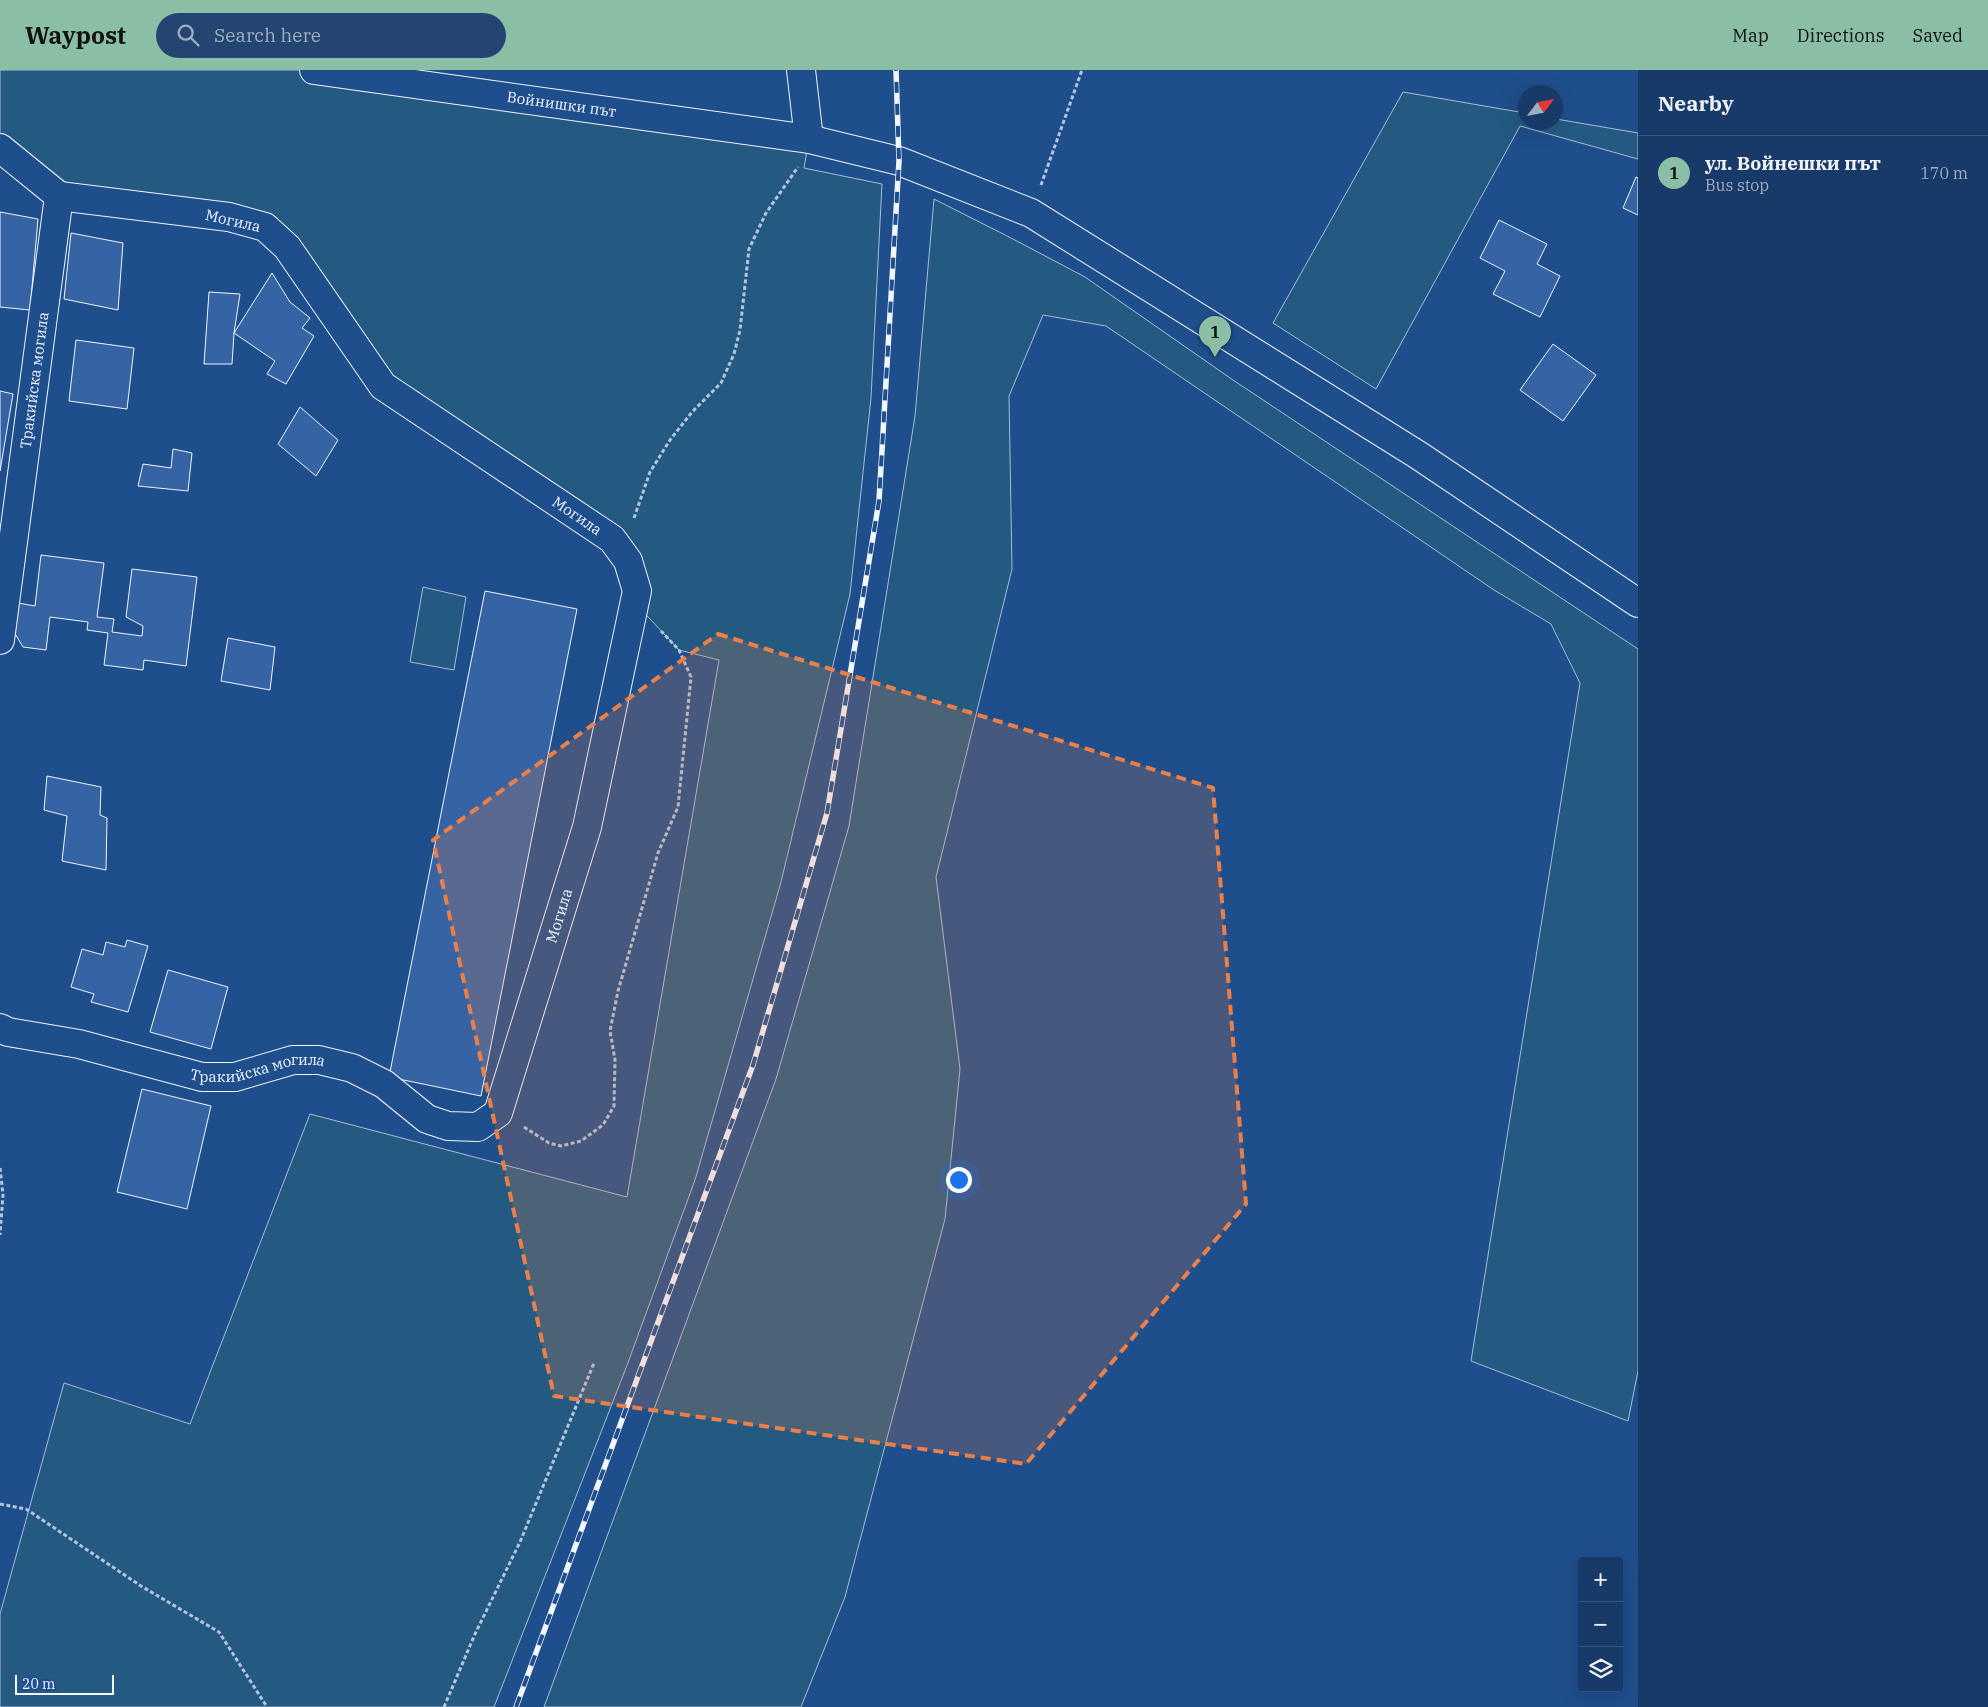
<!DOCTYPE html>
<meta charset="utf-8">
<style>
body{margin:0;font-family:"IBM Plex Serif",serif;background:#244571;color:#f1f3f6}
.controls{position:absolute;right:15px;bottom:15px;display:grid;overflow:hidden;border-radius:5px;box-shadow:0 5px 20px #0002}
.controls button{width:45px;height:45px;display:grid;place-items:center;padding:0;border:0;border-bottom:1px solid #36547d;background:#173a69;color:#f1f3f6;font:25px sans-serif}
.compass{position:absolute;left:1518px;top:15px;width:45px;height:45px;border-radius:50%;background:#173a69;box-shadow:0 5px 20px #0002;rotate:58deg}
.scale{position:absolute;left:15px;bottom:12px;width:99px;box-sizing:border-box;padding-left:5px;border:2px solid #f2f6ff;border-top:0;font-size:14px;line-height:18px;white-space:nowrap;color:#f2f6ff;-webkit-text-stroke:4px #1f4e8c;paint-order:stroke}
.you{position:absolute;left:958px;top:1109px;width:18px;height:18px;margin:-12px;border:4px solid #fff;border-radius:50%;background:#1a73e8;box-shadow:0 0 0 8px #1a73e833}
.badge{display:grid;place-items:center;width:32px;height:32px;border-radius:50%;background:#8abfa5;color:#111;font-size:16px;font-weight:700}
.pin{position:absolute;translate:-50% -41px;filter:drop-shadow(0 1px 2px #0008)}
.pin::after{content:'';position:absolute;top:26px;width:18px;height:15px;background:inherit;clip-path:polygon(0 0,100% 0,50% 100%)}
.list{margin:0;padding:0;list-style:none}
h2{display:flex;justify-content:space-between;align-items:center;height:65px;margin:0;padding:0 20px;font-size:21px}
h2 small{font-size:16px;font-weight:400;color:#9eadc0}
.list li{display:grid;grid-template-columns:32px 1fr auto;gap:15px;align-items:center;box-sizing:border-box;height:75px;padding:0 20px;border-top:1px solid #36547d}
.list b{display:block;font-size:19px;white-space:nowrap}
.list p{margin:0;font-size:16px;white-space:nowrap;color:#9eadc0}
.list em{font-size:16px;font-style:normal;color:#9eadc0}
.icon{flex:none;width:28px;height:28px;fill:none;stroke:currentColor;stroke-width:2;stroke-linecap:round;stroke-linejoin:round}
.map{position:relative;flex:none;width:1638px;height:1637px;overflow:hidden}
header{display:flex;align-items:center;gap:30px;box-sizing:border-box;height:70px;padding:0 25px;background:#8abfa5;color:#111}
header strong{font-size:24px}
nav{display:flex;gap:28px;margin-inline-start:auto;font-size:18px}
.search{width:350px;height:45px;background:#244571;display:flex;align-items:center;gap:12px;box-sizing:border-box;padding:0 18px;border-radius:28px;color:#9eadc0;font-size:19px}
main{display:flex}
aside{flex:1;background:#173a69}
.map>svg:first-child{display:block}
.green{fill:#245a82;stroke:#a8bbd7}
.building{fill:#3563a3;stroke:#f2f6ff}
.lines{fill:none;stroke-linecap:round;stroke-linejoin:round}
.minor-casing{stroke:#f2f6ff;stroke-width:30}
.path{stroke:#b3c4dc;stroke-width:3;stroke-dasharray:4 2.5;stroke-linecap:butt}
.minor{stroke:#1f4e8c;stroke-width:28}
.rail-casing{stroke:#f2f6ff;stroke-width:5.5}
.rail{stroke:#1f4e8c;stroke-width:4;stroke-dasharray:11;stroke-linecap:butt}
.marked{fill:#ea8049;fill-opacity:0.2;stroke:#ea8049;stroke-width:4;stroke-dasharray:10 6;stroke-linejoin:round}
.labels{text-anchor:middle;stroke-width:4;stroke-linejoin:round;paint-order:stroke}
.street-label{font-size:15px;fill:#f2f6ff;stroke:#1f4e8c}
</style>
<header>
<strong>Waypost</strong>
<div class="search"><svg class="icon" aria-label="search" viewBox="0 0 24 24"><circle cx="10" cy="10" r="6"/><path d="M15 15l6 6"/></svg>Search here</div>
<nav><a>Map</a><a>Directions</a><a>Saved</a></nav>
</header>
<main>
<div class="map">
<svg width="1638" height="1637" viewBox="0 0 1638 1637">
<rect width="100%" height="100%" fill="#1f4e8c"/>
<path class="green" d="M0 0H314L809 69 804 98 882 114 871 328 850 524 781 812 695 1110 626 1298 494 1637H0V1544L64 1313 190 1354 310 1044 627 1127 719 590 679 580 635 533 628 491 383 316 265 157 59 126 0 78Z
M1403 22 1525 43 1526 52H1556V49L1638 63V89L1520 56 1376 319 1273 253Z
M934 129 1013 169 1085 207 1233 310 1638 579V1301L1628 1351 1471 1291 1580 613 1551 554 1494 520 1106 256 1043 245 1009 326 1012 499 936 807 960 999 945 1149 845 1527 801 1637H544L776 1009 849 756 915 346Z
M423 517 466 527 454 600 410 592Z"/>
<path class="building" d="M1636 107 1638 108V145L1623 138Z
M0 142 38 149 30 240 0 237Z
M1499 150 1547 174 1537 194 1560 206 1540 247 1493 224 1505 201 1480 188Z
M71 163 123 173 118 240 64 229Z
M272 203 290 232 310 248 302 258 314 266 286 314 267 304 275 291 234 263Z
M209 222 240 224 234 263 232 294H204Z
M76 270 134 278 127 339 69 331Z
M1553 274 1596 305 1563 351 1520 320Z
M0 321 13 324 0 401Z
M300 337 338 370 316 406 278 374Z
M173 379 192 383 188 421 138 416 143 394 171 398Z
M41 485 104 493 97 547 114 549 112 562 142 566 143 556 126 547 132 499 197 507 186 596 144 590 143 600 104 595 108 563 87 560 88 552 50 547 46 580 23 577 14 562 18 533 35 536Z
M485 521 577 539 481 1026 389 1007Z
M228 568 275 577 270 620 221 611Z
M47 706 101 717 100 745 107 748 106 800 62 791 67 746 44 740Z
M127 870 148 876 128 942 91 932 94 924 71 917 82 879 103 885 106 872 125 877Z
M168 900 228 917 211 979 150 962Z
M142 1019 211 1036 187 1139 117 1122Z"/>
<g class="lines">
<g class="minor-casing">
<g id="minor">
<path id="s1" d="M314 0 809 69 899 91 1031 143 1418 385 1638 533"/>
<path d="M801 0 809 69"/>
<path d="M0 78 59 126"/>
<path id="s2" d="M0 570 59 126"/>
<path id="s3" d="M0 958 8 962 79 974 202 1007H235L293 990H319L352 998 384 1014 427 1049 448 1056 478 1057 498 1043 587 757 637 521 628 491 612 469 383 316 287 177 265 157 229 147 59 126"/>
</g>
</g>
<path class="path" d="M1041 115 1082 0
M634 448 650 402 670 370 692 342 721 313 734 284 740 260 749 179 766 143 798 97
M524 1057 549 1073 561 1076 581 1071 603 1055 614 1036 615 990 610 961 618 921 658 783 678 737 691 607 679 580 661 561
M0 1098 3 1125 0 1165
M0 1434 26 1439 141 1516 219 1562 267 1637
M444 1637 475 1564 520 1472 594 1293"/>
<use href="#minor" class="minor"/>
<g class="rail-casing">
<path id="rail" d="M516 1637 753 995 827 743 879 431 899 91 896 0"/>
</g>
<use href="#rail" class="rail"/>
</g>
<path class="marked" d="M718 564 1213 718 1246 1134 1026 1394 554 1326 433 770Z"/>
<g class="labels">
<g class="street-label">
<text dy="5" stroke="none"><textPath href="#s1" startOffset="250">Войнишки път</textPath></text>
<text transform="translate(233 151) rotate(13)" y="5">Могила</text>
<text dy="5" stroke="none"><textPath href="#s2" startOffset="262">Тракийска могила</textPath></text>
<text transform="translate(577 446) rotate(34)" y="5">Могила</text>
<text dy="5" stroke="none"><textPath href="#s3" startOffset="736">Могила</textPath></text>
<text dy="5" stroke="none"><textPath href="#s3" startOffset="265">Тракийска могила</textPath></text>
</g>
</g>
</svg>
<div class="controls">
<button>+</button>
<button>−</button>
<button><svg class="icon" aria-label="layers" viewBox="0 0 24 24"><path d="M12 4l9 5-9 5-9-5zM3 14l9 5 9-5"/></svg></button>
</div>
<svg class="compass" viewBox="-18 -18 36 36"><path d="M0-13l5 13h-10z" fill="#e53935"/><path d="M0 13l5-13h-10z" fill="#9eadc0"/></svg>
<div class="scale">20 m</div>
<div class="you"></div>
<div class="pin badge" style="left:1215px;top:287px">1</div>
</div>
<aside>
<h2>Nearby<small></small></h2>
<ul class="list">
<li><span class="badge">1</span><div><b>ул. Войнешки път</b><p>Bus stop</p></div><em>170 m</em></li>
</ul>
</aside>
</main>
